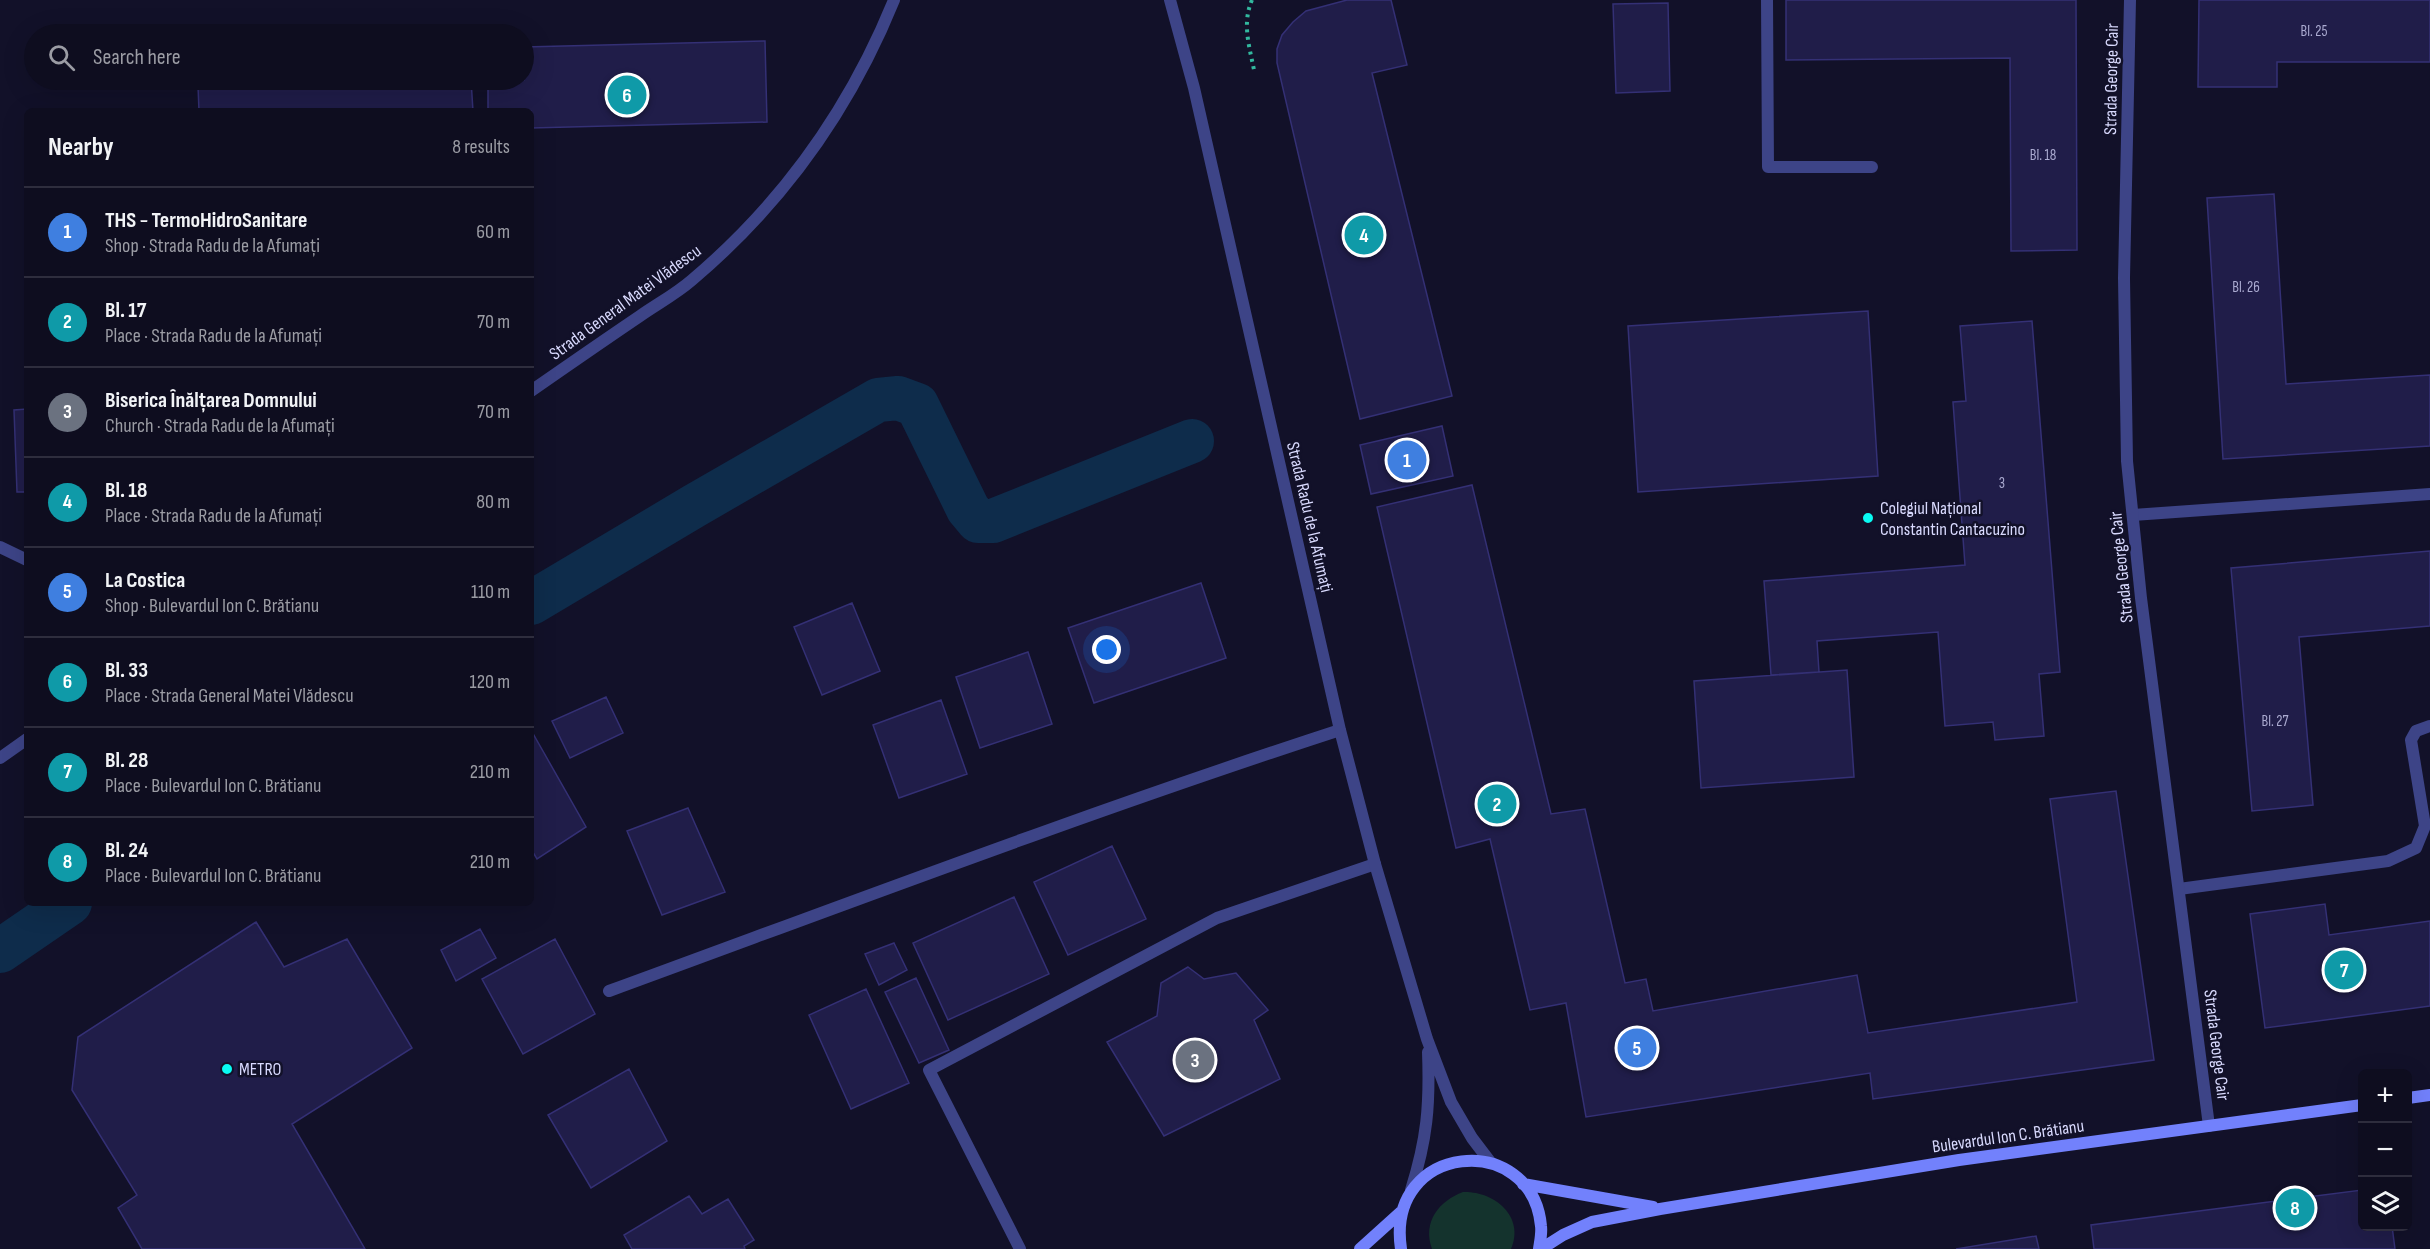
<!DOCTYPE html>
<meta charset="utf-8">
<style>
body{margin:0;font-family:"Sofia Sans Condensed",sans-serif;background:#1c1b2c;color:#f1f3f6}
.controls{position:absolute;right:18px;bottom:18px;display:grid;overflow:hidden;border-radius:9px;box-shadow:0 6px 24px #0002}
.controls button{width:54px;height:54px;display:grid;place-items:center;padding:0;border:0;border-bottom:2px solid #2e2d3d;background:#0e0d1f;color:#f1f3f6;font:30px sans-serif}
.you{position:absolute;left:1107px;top:650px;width:21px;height:21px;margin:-15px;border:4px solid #fff;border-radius:50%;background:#1a73e8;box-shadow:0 0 0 9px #1a73e833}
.badge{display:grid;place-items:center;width:39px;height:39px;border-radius:50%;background:#d93025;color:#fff;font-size:20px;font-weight:700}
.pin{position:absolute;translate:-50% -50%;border:3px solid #fff;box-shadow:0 2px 6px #0006}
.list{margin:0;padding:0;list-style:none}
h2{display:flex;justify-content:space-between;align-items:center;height:78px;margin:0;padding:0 24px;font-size:26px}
h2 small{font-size:20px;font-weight:400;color:#9b9ca4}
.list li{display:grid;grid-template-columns:39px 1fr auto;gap:18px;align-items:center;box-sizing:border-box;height:90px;padding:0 24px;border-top:2px solid #2e2d3d}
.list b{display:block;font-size:22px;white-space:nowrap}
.list p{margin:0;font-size:20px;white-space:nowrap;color:#9b9ca4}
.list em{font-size:20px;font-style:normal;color:#9b9ca4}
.icon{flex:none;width:33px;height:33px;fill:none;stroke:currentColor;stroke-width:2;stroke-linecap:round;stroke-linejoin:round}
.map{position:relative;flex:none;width:2430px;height:1249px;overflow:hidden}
.search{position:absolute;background:#0e0d1f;box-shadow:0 6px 24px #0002;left:24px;top:24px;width:510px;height:66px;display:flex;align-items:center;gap:15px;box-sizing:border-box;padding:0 21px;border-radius:33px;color:#9b9ca4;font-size:22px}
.panel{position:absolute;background:#0e0d1f;box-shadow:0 6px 24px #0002;left:24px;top:108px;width:510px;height:798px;border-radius:9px}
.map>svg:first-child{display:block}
.green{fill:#14332d}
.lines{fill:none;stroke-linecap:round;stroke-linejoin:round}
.canal{stroke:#0e2c4b;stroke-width:44}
.building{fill:#201d49;stroke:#343075;stroke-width:1.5}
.path{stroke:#32b99f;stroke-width:4;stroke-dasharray:3 4.5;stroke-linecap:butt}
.service{stroke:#3d4487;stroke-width:12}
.minor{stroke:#3d4487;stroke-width:12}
.secondary{stroke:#7281fc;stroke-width:12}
.poi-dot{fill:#09faf2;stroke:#121129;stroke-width:2}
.labels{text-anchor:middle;stroke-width:5;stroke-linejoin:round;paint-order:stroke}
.number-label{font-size:15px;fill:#ababd1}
.street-label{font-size:18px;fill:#d9dafe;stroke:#121129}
.poi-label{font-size:18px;fill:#d9dafe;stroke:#121129;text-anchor:start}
</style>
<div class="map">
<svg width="2430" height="1249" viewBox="0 0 2430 1249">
<rect width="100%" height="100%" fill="#121129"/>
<path class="green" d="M1463 1192C1494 1191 1525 1216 1511 1249H1432C1422 1222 1439 1201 1463 1192Z"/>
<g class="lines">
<path class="canal" d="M531 603 694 506 878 400 898 398 917 405 968 509 978 521H993L1192 441
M0 951 70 903"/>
</g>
<path class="building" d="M1347 0H1391L1407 65 1372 73 1452 396 1360 419 1277 63V49L1282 35 1293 22 1306 11Z
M1786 0H2076L2077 250 2011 251 2010 58 1786 60Z
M2199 0H2430V62H2277V87H2198Z
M1668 3 1670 91 1616 93 1613 4Z
M765 41 767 122 531 128V111H488V80H524V47Z
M380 80H471L473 111H199L198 86Z
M2274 194 2286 384 2430 375V446L2223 459 2207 198Z
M1868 311 1878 476 1638 492 1628 326Z
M2032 321 2060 672 2039 674 2044 736 1995 740 1993 722 1945 726 1938 632 1817 641 1819 672 1771 675 1764 581 1965 565 1953 402 1966 401 1960 326Z
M27 409V492H17L14 410Z
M1442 426 1453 476 1371 494 1360 445Z
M1472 485 1551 814 1585 809 1625 983 1646 979 1653 1011 1857 975 1868 1033 2077 1002 2050 799 2116 791 2154 1060 1873 1099 1870 1073 1586 1117 1566 1003 1530 1010 1490 839 1456 848 1377 507Z
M2430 551V626L2299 637 2313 805 2252 811 2231 568Z
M1201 583 1226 658 1094 703 1068 628Z
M852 603 880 671 822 695 794 627Z
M1028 652 1052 724 980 748 956 677Z
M1847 670 1854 777 1701 788 1694 681Z
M606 697 623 733 570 758 552 721Z
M941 700 967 774 899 798 873 725Z
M531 730 586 827 537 859 531 849Z
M688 808 725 892 662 915 627 831Z
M1112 846 1146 919 1068 955 1034 882Z
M1014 897 1049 974 948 1020 913 943Z
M2325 904 2329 935 2430 921V1006L2265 1028 2250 914Z
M256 922 284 967 347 939 412 1048 292 1124 365 1249H142L118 1208 137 1195 72 1090 78 1037Z
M480 929 496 958 456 981 441 950Z
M555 939 595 1014 523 1054 482 979Z
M894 943 907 970 879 985 865 954Z
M1188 967 1204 979 1236 973 1268 1010 1254 1020 1280 1079 1164 1136 1107 1042 1157 1016 1161 983Z
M916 978 949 1050 919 1063 885 992Z
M866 989 909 1083 851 1109 809 1015Z
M629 1069 667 1141 591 1188 548 1115Z
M2362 1190V1226H2392L2395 1249H2094L2091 1225Z
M689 1196 702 1214 728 1199 754 1240 744 1246 745 1249H632L624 1235Z
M2036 1236 2039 1249H1956Z"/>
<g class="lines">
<path class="path" d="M1252 0C1242 23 1249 45 1254 70"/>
<path class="service" d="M1767 0 1768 167H1872
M2133 515 2430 494
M2179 889 2388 861 2416 848 2425 826 2411 740 2416 731 2430 726
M1020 1249 929 1070 1217 918 1375 864"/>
<path class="minor" d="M1170 0 1194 88 1340 730 1375 864 1427 1039 1451 1102 1472 1138 1491 1163
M2130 0 2124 278 2127 461 2141 598 2209 1126
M531 391C567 366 603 341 640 316 657 304 676 294 692 280 783 203 849 111 894 0
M0 547 27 560
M0 758 27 739
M609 991C852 902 1094 810 1340 730
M1411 1190C1427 1139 1430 1106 1428 1052"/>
<path class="secondary" d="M2408 1098 2430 1095
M1523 1184 1653 1207
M1360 1249 1401 1212
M1401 1249C1385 1142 1532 1130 1541 1226 1542 1233 1540 1242 1539 1249
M1541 1249 1563 1235 1592 1222 1660 1209 1959 1160 2362 1105"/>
</g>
<g class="poi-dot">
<circle cx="1868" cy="518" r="6"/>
<circle cx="227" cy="1069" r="6"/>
</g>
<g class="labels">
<g class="number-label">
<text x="2314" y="36">Bl. 25</text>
<text x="2043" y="160">Bl. 18</text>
<text x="2246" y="292">Bl. 26</text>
<text x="2002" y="488">3</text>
<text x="2275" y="726">Bl. 27</text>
</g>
<g class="street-label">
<text transform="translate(2111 79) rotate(-89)" y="6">Strada George Cair</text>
<text transform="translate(625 302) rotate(-36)" y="6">Strada General Matei Vlădescu</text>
<text transform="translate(1310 517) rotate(77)" y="6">Strada Radu de la Afumați</text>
<text transform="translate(2121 567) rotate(-96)" y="6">Strada George Cair</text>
<text transform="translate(2217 1045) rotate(83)" y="6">Strada George Cair</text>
<text transform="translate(2008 1136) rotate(-8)" y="6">Bulevardul Ion C. Brătianu</text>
</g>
<g class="poi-label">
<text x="1880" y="514">Colegiul Național<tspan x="1880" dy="21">Constantin Cantacuzino</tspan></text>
<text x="239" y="1075">METRO</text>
</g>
</g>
</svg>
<div class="controls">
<button>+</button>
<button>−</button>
<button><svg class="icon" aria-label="layers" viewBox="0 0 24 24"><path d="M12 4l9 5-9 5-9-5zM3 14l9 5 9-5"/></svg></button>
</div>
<div class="you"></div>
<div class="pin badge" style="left:1407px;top:460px;background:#3f7fe0">1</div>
<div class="pin badge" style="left:1497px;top:804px;background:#0f9aa8">2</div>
<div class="pin badge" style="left:1195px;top:1060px;background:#6b7280">3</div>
<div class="pin badge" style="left:1364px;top:235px;background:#0f9aa8">4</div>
<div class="pin badge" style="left:1637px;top:1048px;background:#3f7fe0">5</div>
<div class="pin badge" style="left:627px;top:95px;background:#0f9aa8">6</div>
<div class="pin badge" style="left:2344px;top:970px;background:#0f9aa8">7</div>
<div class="pin badge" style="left:2295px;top:1208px;background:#0f9aa8">8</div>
<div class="search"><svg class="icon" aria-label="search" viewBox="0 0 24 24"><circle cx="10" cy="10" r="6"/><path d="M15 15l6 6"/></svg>Search here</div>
<section class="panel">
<h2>Nearby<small>8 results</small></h2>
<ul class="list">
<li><span class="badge" style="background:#3f7fe0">1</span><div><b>THS - TermoHidroSanitare</b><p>Shop · Strada Radu de la Afumați</p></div><em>60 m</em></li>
<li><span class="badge" style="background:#0f9aa8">2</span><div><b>Bl. 17</b><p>Place · Strada Radu de la Afumați</p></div><em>70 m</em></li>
<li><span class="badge" style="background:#6b7280">3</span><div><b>Biserica Înălțarea Domnului</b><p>Church · Strada Radu de la Afumați</p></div><em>70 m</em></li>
<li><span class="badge" style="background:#0f9aa8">4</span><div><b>Bl. 18</b><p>Place · Strada Radu de la Afumați</p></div><em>80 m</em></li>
<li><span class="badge" style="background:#3f7fe0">5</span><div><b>La Costica</b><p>Shop · Bulevardul Ion C. Brătianu</p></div><em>110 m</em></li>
<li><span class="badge" style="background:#0f9aa8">6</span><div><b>Bl. 33</b><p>Place · Strada General Matei Vlădescu</p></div><em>120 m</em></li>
<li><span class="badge" style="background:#0f9aa8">7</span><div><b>Bl. 28</b><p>Place · Bulevardul Ion C. Brătianu</p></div><em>210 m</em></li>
<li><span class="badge" style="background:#0f9aa8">8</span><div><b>Bl. 24</b><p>Place · Bulevardul Ion C. Brătianu</p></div><em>210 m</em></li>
</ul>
</section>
</div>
